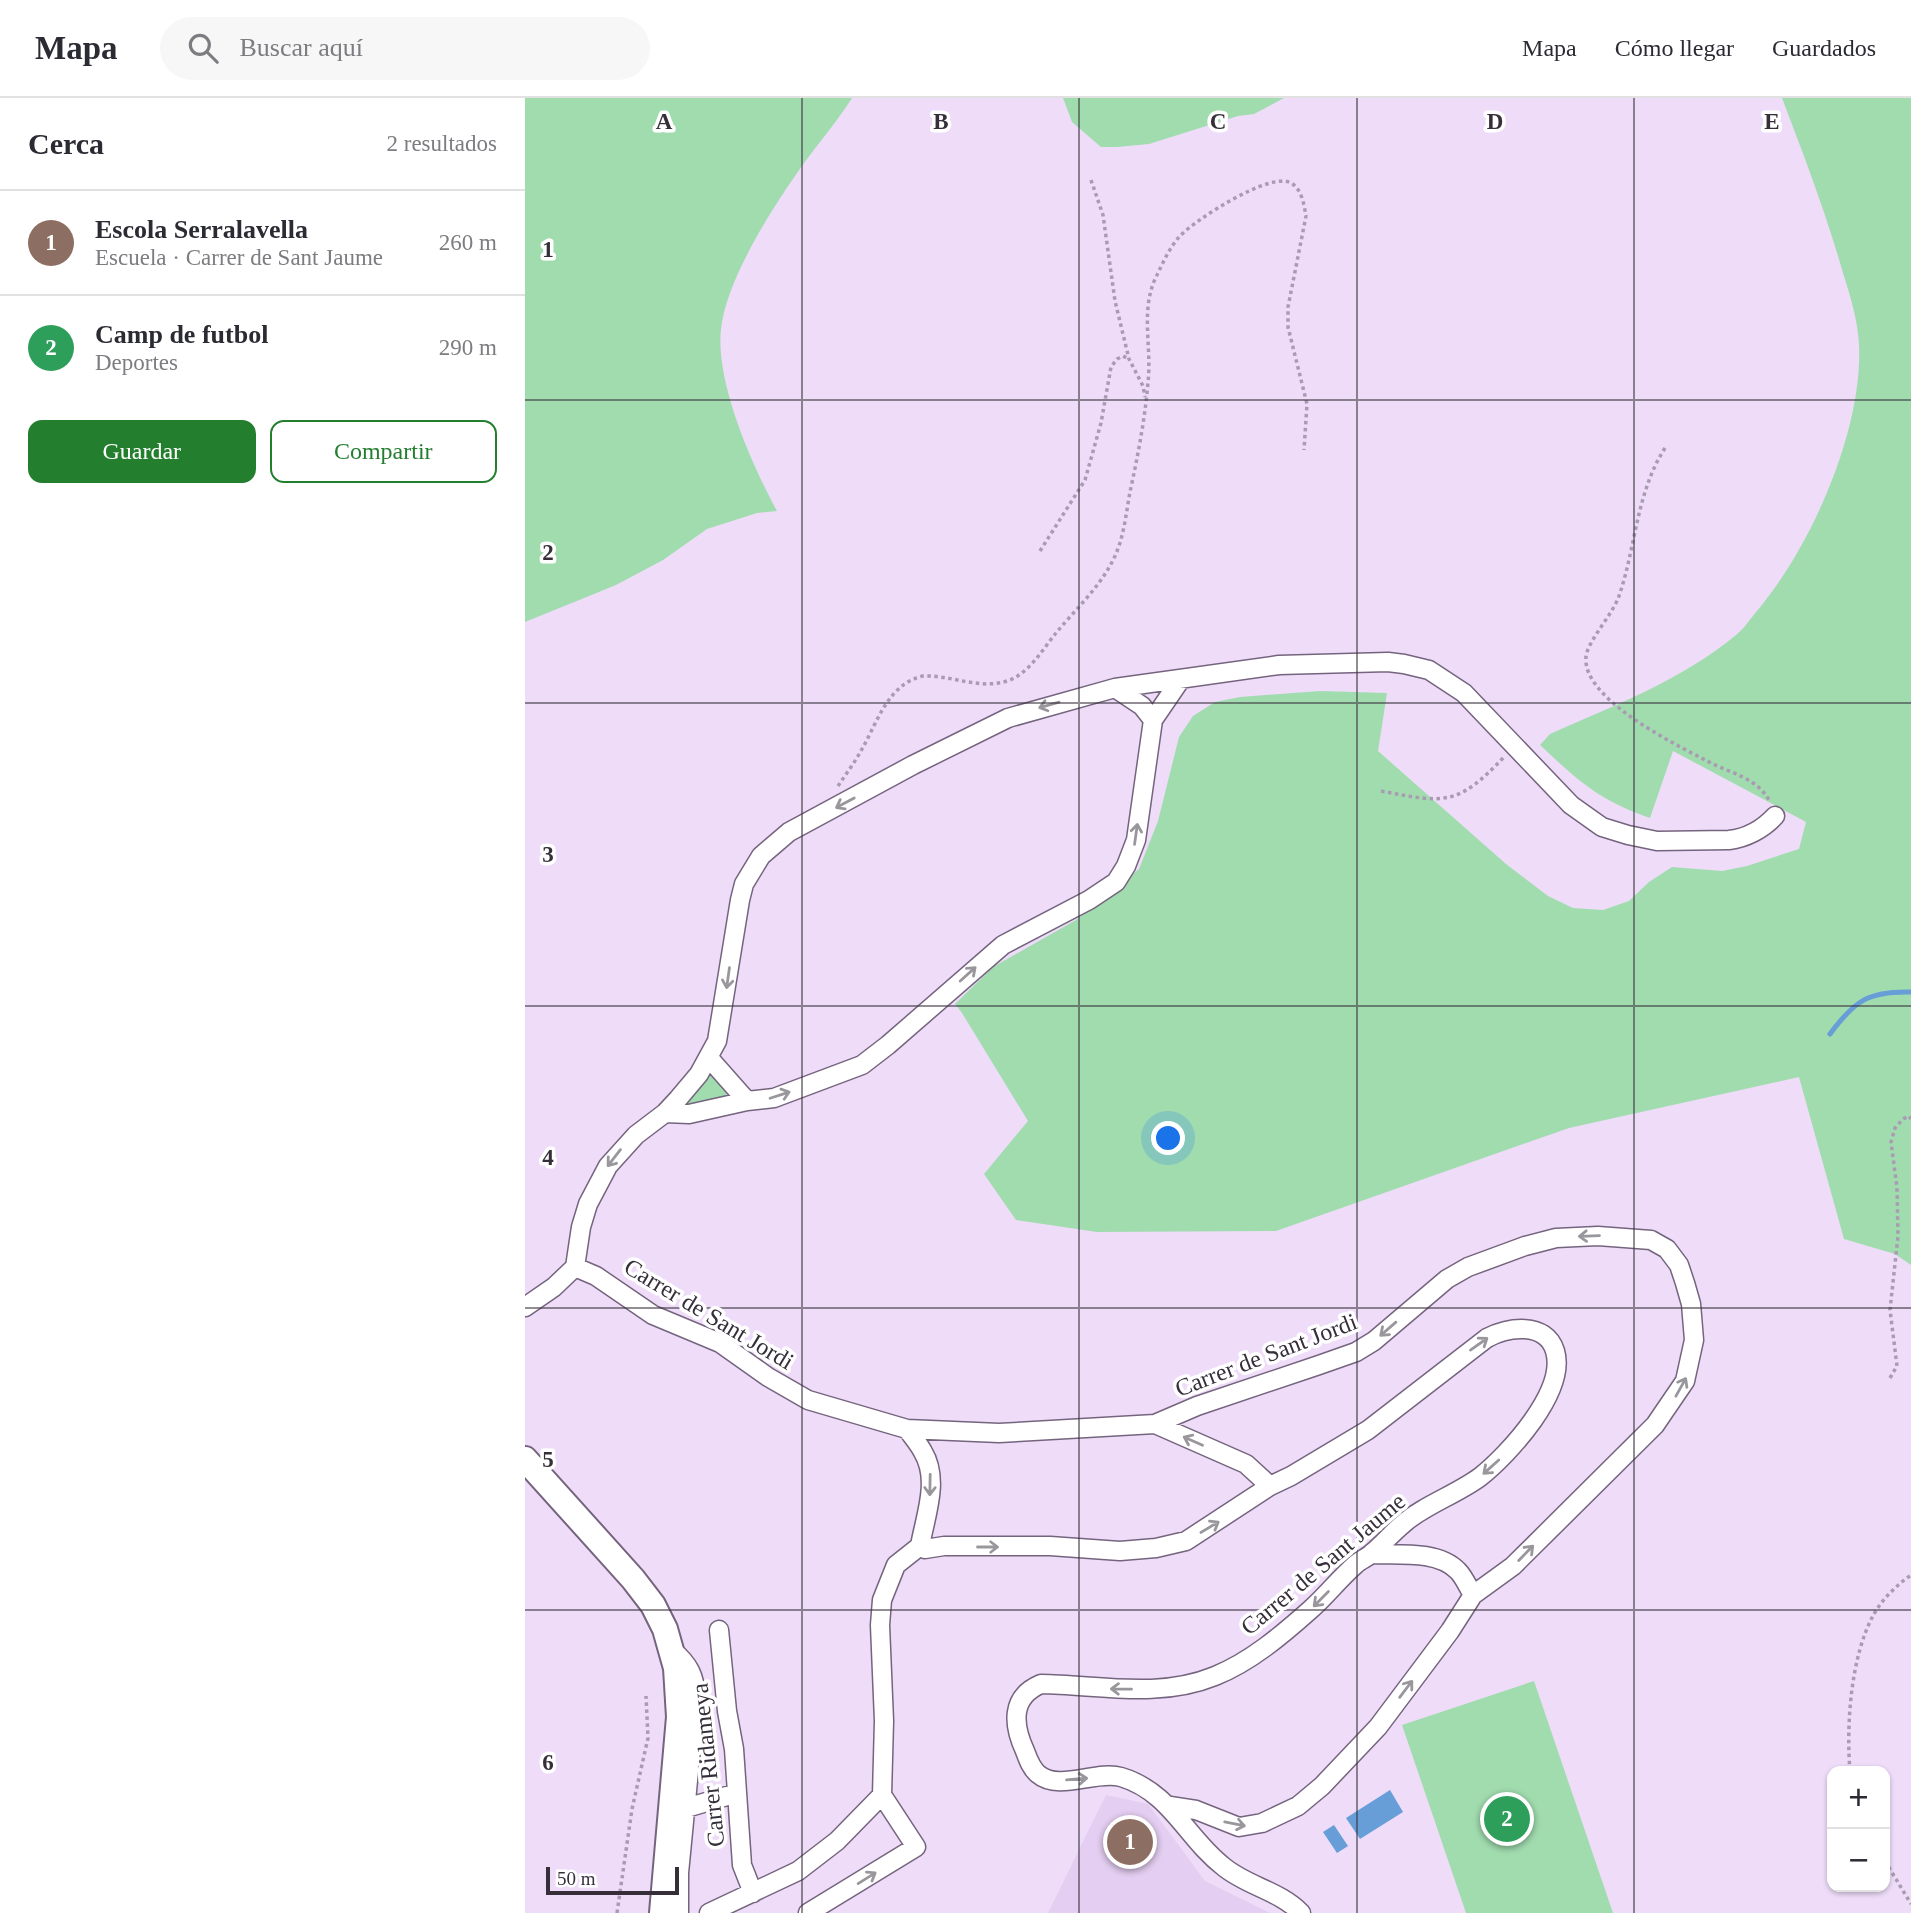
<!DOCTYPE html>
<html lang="es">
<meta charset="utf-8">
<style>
body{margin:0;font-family:Georgia,serif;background:#f7f7f7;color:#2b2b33}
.controls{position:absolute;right:21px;bottom:21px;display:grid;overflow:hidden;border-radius:14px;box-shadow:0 2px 5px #0004}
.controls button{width:63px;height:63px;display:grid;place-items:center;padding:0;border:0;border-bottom:2px solid #e1e1e2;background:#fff;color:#2b2b33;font:35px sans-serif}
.scale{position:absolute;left:21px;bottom:18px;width:133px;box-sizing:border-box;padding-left:7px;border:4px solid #362f3a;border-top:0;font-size:19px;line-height:24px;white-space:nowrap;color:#362f3a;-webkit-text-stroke:5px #fff;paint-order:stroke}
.you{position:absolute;left:644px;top:1041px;width:24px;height:24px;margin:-18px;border:5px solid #fff;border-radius:50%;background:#1a73e8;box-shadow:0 0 0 10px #1a73e833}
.badge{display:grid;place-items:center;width:46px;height:46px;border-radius:50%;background:#237f2e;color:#fff;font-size:23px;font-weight:700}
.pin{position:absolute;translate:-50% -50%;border:4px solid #fff;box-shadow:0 2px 7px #0006}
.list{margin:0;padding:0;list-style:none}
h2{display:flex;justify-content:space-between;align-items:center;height:91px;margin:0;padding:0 28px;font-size:30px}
h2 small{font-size:23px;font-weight:400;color:#7c7c81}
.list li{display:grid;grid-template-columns:46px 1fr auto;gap:21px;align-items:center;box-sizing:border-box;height:105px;padding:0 28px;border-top:2px solid #e1e1e2}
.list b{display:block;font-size:26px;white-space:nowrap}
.list p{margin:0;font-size:23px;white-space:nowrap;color:#7c7c81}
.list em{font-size:23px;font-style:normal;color:#7c7c81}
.actions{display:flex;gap:14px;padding:21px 28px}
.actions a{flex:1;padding:16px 0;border:2px solid #237f2e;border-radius:14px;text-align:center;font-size:24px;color:#237f2e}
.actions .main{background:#237f2e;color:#fff}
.icon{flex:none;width:38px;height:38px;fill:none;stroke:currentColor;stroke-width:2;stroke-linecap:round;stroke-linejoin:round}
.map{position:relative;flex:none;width:1386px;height:1815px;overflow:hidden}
header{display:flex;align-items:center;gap:42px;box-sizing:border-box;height:98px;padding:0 35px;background:#fff;border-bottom:2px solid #e1e1e2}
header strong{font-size:33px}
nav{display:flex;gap:38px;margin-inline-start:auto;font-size:24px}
.search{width:490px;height:63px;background:#f7f7f7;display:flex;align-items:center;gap:18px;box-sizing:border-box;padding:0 24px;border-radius:38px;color:#7c7c81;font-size:26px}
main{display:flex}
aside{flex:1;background:#fff}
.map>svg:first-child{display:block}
.built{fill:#e4cef1}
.green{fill:#a1dcaf}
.water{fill:#679ed8}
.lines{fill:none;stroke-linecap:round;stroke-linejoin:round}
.stream{stroke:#679ed8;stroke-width:5}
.street-casing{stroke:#75647e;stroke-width:21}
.secondary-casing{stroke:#75647e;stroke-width:28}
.path{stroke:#a99bb1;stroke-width:3.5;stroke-dasharray:3.5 3.5;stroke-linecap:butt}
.street{stroke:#fff;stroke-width:18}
.secondary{stroke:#fff;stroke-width:24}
.oneway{stroke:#9a979c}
.grid{fill:none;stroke:#362f3a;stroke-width:2;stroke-opacity:0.55}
.labels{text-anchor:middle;stroke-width:7;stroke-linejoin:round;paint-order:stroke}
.street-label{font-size:24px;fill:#362f3a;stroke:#fff}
.grid-label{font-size:23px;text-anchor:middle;font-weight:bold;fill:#362f3a;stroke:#fff;stroke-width:7;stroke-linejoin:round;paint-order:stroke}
</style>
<header>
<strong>Mapa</strong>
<div class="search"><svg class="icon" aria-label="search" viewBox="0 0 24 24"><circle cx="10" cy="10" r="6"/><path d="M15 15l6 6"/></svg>Buscar aquí</div>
<nav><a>Mapa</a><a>Cómo llegar</a><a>Guardados</a></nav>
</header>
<main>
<aside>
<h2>Cerca<small>2 resultados</small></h2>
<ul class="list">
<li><span class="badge" style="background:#8d6e63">1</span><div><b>Escola Serralavella</b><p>Escuela · Carrer de Sant Jaume</p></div><em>260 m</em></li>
<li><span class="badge" style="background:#2e9e5b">2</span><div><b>Camp de futbol</b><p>Deportes</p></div><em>290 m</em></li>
</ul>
<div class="actions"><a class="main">Guardar</a><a>Compartir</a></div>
</aside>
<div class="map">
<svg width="1386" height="1815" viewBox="0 0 1386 1815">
<rect width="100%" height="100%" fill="#eedcf9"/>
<path class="built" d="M581 1697 623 1706 680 1783 745 1815H523Z"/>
<path class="green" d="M0 0H327C310 27 288 51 270 78 243 117 201 184 196 231 190 284 227 367 252 413L232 415 182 431 138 462 91 487 0 524Z
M538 0H759L729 16 713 18 624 46 592 49H576L547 24Z
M1257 0H1386V1167L1370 1156 1319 1141 1274 979 1044 1030 751 1133 572 1134 491 1122 459 1076 503 1023 437 915 430 906 468 869 551 822 614 771 633 723 654 639 668 618 690 604 715 599 795 593 862 595 853 653 981 766 1023 798 1048 810 1078 812 1104 803 1124 784 1147 769 1197 773 1222 768 1274 751 1281 724 1148 653 1125 720C1075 703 1052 682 1015 647L1025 636C1088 608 1157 582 1211 537 1219 531 1225 521 1232 513 1286 449 1338 332 1334 247 1333 223 1325 197 1318 175 1301 115 1279 58 1257 0Z
M184 976 191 980 202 996 199 1000 164 1009 163 1002Z
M1009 1583 1088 1815H941L877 1627Z"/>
<path class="water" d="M865 1692 878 1714 835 1741 821 1720Z
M809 1727 823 1748 812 1755 798 1734Z"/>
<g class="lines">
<path class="stream" d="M1305 936C1330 902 1344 893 1386 894"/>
<g class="street-casing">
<path id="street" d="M590 590 617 608 628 622
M184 960 222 1003
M140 1015 164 1016 222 1003 249 1000 337 967 363 947 478 847 564 802 591 784 601 768 611 742 628 622 656 581
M50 1169 71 1178 128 1217 195 1245 243 1279 283 1302 382 1331 474 1335 630 1326 672 1308 794 1267 831 1254 849 1243 922 1181 943 1169 1000 1148 1031 1140 1073 1138 1126 1142 1142 1151 1154 1167 1160 1185 1166 1206 1169 1242 1160 1283 1130 1327 988 1468 948 1497 925 1533 853 1629 797 1688 773 1708 737 1725 714 1729 671 1712 645 1708
M0 1209 29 1189 50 1169 56 1129 63 1106 83 1068 111 1037 140 1015 153 1001 174 976 192 943 215 802 219 786 236 758 264 734 388 667 483 620 590 590 754 567 863 564 879 566 904 572 939 595 1046 707 1077 729 1103 737 1132 743 1204 742C1221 740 1238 731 1250 718
M630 1326 721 1366 745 1388
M395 1448 400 1451 419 1448H525L595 1453 631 1450 661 1443 745 1388 766 1378 843 1332 962 1240C982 1229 1021 1223 1030 1253 1042 1293 984 1356 955 1379 932 1396 896 1409 878 1426 867 1435 858 1446 847 1455 842 1460 835 1462 830 1467 814 1481 801 1498 785 1512 757 1537 725 1564 690 1578 634 1601 574 1587 516 1586 485 1599 488 1627 500 1653 503 1661 506 1670 513 1676 534 1694 571 1672 596 1679 646 1694 661 1740 699 1769 722 1788 755 1793 776 1815
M847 1456C873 1457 913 1452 933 1473 939 1479 943 1489 948 1497
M194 1532 202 1613 209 1651 217 1767 228 1795
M147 1552C164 1566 170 1578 171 1600L154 1775V1815
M357 1697 359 1623 355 1527 357 1502 371 1467 395 1448C400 1419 415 1382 398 1354 394 1346 387 1338 382 1331
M151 1713 212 1695
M184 1815 273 1773 312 1743 357 1697
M283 1815 391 1749 357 1697"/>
</g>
<g class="secondary-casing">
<path id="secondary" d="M0 1361 108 1481 128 1507 140 1531 151 1570 154 1619 137 1815"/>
</g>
<path class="path" d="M566 82 578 117 590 203 604 261 618 288 620 299
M1140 350C1111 395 1111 449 1094 498 1088 516 1062 544 1061 559 1057 601 1150 646 1182 663 1204 675 1231 679 1244 702
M515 453 560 382 576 325 586 269 592 261 598 258 602 260
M313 688C321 676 330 664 337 651 353 623 363 586 398 578 427 577 454 592 482 583 504 576 517 552 531 535 550 512 576 488 589 460 599 440 601 415 605 394 613 357 620 321 623 284 627 249 615 212 631 179 638 165 644 150 655 138 670 122 745 73 766 85 777 91 779 107 781 118L763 209V229L782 306 779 352
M856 693C919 705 932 709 979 659
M1365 1280 1372 1268 1365 1212 1373 1138 1372 1090 1366 1044 1370 1030 1378 1021 1384 1018 1386 1021
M1325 1673C1321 1626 1326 1557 1349 1516 1358 1500 1372 1487 1386 1477
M1360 1763 1386 1806
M92 1815 107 1711 123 1640 121 1598"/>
<use href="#street" class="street"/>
<use href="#secondary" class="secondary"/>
</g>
<defs><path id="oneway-shaft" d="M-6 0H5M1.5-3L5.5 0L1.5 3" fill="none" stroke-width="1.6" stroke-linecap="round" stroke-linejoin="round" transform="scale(1.75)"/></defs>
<g class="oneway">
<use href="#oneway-shaft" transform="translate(524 607) rotate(164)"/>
<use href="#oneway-shaft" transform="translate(320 705) rotate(152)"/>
<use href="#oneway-shaft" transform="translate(611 736) rotate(-82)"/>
<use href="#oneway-shaft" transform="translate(443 876) rotate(-42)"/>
<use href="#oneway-shaft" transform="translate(203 880) rotate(98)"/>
<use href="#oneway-shaft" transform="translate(255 997) rotate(-18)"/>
<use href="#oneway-shaft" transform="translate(89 1060) rotate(128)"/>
<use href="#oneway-shaft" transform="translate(1064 1138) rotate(178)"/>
<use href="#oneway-shaft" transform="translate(863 1231) rotate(139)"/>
<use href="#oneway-shaft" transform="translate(954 1246) rotate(-35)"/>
<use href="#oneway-shaft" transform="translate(1156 1289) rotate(-61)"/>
<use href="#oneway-shaft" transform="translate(668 1343) rotate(-156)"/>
<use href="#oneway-shaft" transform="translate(966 1369) rotate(138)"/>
<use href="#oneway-shaft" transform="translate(405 1387) rotate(91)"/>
<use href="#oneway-shaft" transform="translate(685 1429) rotate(-31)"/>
<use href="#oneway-shaft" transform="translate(463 1449)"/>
<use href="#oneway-shaft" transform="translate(1001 1455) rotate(-46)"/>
<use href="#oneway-shaft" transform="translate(796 1501) rotate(135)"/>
<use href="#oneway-shaft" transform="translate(596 1591) rotate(-179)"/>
<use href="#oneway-shaft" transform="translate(881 1591) rotate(-53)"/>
<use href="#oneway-shaft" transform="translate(552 1681) rotate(-5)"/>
<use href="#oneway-shaft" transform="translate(710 1726) rotate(11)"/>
<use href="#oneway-shaft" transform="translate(342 1780) rotate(-32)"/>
</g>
<path class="grid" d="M277 0V1815M554 0V1815M832 0V1815M1109 0V1815M0 302H1386M0 605H1386M0 908H1386M0 1210H1386M0 1512H1386"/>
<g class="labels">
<g class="street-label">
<text transform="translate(184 1216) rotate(31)" y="8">Carrer de Sant Jordi</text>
<text transform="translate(741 1257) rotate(-21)" y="8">Carrer de Sant Jordi</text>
<text transform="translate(798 1466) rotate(-40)" y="8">Carrer de Sant Jaume</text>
<text transform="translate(183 1667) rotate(-96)" y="8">Carrer Ridameya</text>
</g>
</g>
<g class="grid-label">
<text x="139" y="31">A</text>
<text x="416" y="31">B</text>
<text x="693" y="31">C</text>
<text x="970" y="31">D</text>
<text x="1247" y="31">E</text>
<text x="23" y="159">1</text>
<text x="23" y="462">2</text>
<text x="23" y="764">3</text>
<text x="23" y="1067">4</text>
<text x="23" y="1369">5</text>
<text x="23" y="1672">6</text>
</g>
</svg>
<div class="controls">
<button>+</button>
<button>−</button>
</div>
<div class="scale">50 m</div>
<div class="you"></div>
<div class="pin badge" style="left:605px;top:1744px;background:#8d6e63">1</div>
<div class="pin badge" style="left:982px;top:1721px;background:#2e9e5b">2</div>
</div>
</main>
